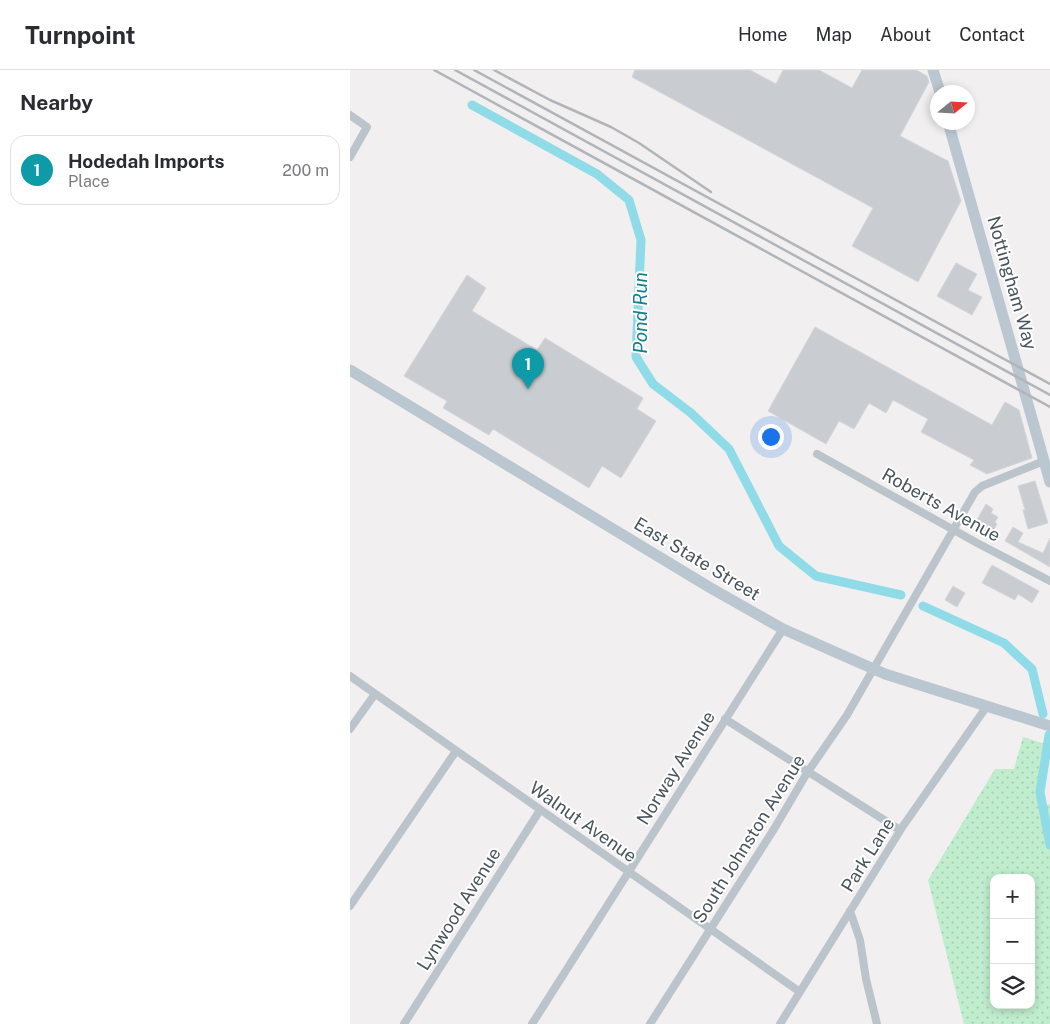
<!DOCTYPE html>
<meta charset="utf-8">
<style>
body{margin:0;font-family:"Public Sans",sans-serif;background:#f7f7f7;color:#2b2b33}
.controls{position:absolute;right:15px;bottom:15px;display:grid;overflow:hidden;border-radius:10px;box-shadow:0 2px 8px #0003}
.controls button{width:45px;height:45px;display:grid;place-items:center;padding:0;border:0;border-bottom:1px solid #e1e1e2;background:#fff;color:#2b2b33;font:25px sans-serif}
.compass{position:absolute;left:580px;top:15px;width:45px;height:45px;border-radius:50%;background:#fff;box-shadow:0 2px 8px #0003;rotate:72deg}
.you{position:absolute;left:420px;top:366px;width:18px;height:18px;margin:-12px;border:4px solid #fff;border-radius:50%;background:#1a73e8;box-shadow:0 0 0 8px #1a73e833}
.badge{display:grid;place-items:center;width:32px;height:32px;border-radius:50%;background:#db2777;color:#fff;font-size:16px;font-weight:700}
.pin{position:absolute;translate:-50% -41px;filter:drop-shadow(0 1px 2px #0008)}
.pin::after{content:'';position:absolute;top:26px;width:18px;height:15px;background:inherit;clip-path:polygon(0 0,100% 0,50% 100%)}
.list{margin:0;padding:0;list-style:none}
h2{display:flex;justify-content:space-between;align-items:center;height:65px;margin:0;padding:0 20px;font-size:21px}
h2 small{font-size:16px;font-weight:400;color:#7c7c81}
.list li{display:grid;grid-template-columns:32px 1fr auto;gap:15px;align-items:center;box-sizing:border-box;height:70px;margin:0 10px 10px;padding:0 10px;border:1px solid #e1e1e2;border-radius:15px}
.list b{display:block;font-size:19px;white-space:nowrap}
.list p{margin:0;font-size:16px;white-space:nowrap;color:#7c7c81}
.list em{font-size:16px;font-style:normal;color:#7c7c81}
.icon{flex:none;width:28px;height:28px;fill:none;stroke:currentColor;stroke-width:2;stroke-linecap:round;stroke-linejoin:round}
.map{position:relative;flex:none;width:700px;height:954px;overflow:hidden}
header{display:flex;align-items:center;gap:30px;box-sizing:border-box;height:70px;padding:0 25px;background:#fff;border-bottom:1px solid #e1e1e2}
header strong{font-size:24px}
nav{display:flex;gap:28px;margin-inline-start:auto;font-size:18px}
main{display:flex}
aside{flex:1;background:#fff}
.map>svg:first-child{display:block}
.grass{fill:url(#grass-dots);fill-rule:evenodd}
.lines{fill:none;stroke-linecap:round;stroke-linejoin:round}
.canal{stroke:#8fdce8;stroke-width:9}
.building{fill:#c9ccd1;stroke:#d3d6da}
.street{stroke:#bbc4cb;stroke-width:8}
.secondary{stroke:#bbc7d0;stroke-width:11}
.rail{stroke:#b1b5b9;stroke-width:2.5}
.labels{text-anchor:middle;stroke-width:4;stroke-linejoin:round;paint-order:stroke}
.street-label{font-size:18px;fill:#48545b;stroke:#fff}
.water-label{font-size:19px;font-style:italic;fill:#137e8d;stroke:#fff}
</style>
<header>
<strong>Turnpoint</strong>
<nav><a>Home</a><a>Map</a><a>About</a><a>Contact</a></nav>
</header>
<main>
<aside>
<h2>Nearby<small></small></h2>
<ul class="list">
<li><span class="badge" style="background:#0f9aa8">1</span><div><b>Hodedah Imports</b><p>Place</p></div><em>200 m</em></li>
</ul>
</aside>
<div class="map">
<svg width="700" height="954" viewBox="0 0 700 954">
<defs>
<pattern id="grass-dots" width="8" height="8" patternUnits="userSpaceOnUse" patternTransform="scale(1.25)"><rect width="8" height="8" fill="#bfedcd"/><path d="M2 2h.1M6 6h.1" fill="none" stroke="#a6cdb2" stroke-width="1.8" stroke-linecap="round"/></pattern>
</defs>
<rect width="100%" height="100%" fill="#f1efef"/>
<path class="grass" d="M673 667 698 675 689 737 700 734V954H614L578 810 645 699H664ZM644 808H681V935H644Z"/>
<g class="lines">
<path class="canal" d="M122 35 247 104 279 130 291 170 286 287 303 314 341 343 379 379 429 476 466 506 551 525
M573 536 654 573 682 599 693 644
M699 665 690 722 700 775"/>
</g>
<path class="building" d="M285 0H400L426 14 433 0H469L502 18 512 0H566L577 6 579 12 550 66 598 91 611 131 568 212 502 176 523 138 282 7Z
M606 193 627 204 618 220 632 227 622 245 587 226Z
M117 205 136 218 122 241 187 280 195 268 293 328 287 339 306 351 271 408 252 396 239 418 143 359 139 365 93 338 97 331 54 306Z
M465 257 642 355 655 332 669 340 682 388 637 404 620 395 624 390 571 362 578 349 543 330 536 343 519 333 504 359 489 351 476 374 418 341Z
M685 411 698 453 678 459 673 440H675L668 416Z
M636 434 643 439 641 443 648 447 645 452 647 454 641 465 624 455Z
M663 457 673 463 668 472 693 483 700 468V497L655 471Z
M642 495 689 521 682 533 668 524 665 530 632 513Z
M603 516 615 523 607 537 595 530Z"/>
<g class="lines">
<path class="street" d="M0 45 17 57 0 87
M467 384 629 474 700 511
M0 606 450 922
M375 649 550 760
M0 659 25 624
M0 836 106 681
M500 841 510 870 516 909 527 954
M54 954 190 740
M182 954 433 559
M300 954 424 759 457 703 497 645 625 422 632 416 694 391
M430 954 553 756 637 636"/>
<path class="secondary" d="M583 0 590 22
M598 52 700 412
M0 300 359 517 433 559 535 604 700 656"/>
<path class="rail" d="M84 0 700 337
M105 0 700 325
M124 0 700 314
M144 0 200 30 261 57 289 73 361 122"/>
</g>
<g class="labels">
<g class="street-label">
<text transform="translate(662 213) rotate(74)" y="6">Nottingham Way</text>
<text transform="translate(591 435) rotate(29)" y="6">Roberts Avenue</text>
<text transform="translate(347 489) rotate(31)" y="6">East State Street</text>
<text transform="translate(326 698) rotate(-58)" y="6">Norway Avenue</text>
<text transform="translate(233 752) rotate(35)" y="6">Walnut Avenue</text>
<text transform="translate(399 769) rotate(-58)" y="6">South Johnston Avenue</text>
<text transform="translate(518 785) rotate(-58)" y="6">Park Lane</text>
<text transform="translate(109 839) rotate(-58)" y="6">Lynwood Avenue</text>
</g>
<g class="water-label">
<text transform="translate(290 243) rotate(-90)" y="7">Pond Run</text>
</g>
</g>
</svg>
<div class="controls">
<button>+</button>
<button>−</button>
<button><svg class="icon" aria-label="layers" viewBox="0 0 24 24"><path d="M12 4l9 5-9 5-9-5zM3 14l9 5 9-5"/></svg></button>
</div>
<svg class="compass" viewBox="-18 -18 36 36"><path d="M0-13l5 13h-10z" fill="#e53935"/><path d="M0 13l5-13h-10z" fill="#7c7c81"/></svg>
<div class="you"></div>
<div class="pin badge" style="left:178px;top:319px;background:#0f9aa8">1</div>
</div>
</main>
